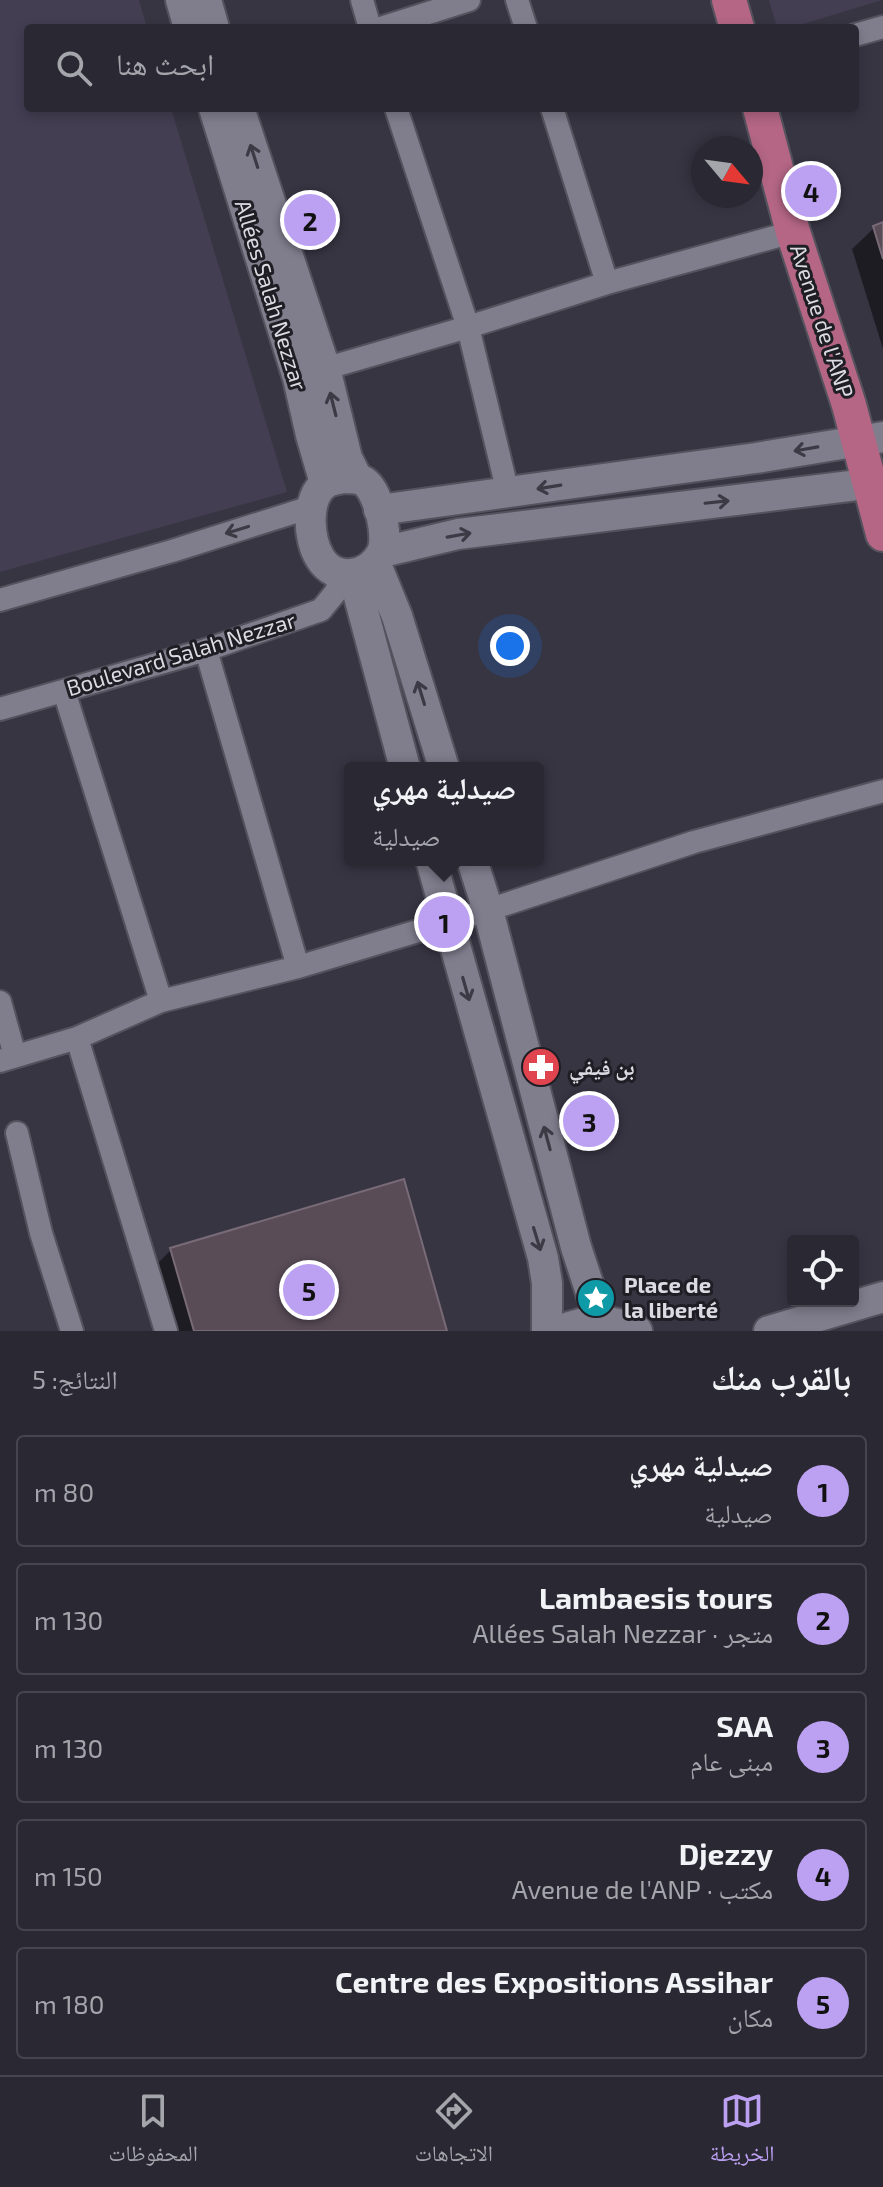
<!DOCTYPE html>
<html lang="ar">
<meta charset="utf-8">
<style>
body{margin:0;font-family:"Exo 2","Noto Naskh Arabic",sans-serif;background:#36343e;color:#f1f3f6;direction:rtl}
.controls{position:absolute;right:24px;bottom:24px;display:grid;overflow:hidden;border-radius:8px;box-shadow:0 4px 12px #0003}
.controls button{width:72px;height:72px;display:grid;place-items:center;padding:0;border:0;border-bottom:2px solid #46444d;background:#2a2832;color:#f1f3f6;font:40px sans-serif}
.compass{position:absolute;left:691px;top:136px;width:72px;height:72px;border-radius:50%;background:#2a2832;box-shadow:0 4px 12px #0003;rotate:119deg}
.you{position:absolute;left:510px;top:646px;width:28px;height:28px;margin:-20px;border:6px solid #fff;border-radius:50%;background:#1a73e8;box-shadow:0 0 0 12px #1a73e833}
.badge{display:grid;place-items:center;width:52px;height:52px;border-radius:50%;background:#bca0f2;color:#111;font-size:26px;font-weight:700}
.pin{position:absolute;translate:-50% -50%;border:4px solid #fff;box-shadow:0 2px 8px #0006}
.popup{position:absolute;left:344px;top:762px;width:200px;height:104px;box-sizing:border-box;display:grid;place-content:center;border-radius:8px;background:#2a2832;filter:drop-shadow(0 2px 6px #0005);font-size:26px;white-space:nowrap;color:#a5a6ac}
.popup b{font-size:30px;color:#f1f3f6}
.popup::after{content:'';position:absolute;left:50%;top:100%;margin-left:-16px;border:16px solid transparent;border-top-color:#2a2832}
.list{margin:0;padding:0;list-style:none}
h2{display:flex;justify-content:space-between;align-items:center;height:104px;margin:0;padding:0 32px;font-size:34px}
h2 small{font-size:26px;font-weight:400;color:#a5a6ac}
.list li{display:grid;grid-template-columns:52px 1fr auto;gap:24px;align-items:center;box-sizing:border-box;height:112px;margin:0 16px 16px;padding:0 16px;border:2px solid #46444d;border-radius:8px}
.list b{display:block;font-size:30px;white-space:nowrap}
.list p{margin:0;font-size:26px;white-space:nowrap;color:#a5a6ac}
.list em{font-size:26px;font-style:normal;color:#a5a6ac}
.icon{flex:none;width:44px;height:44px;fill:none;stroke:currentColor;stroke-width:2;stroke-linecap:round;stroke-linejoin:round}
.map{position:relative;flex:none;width:883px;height:1331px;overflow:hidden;direction:ltr}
.search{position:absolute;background:#2a2832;box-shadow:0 4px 12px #0003;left:24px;right:24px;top:24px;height:88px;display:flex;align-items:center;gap:20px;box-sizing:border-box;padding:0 28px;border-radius:8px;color:#a5a6ac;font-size:30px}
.sheet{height:744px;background:#2a2832}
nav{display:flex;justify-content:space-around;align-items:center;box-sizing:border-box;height:112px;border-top:2px solid #46444d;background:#2a2832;font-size:22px;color:#a5a6ac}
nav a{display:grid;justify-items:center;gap:4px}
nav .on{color:#bca0f2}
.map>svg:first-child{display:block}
.built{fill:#433e52}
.shadow{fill:#0007}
.building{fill:#594c57;stroke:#786b77;stroke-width:2}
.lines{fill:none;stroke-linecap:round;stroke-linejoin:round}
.street-casing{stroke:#54525d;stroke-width:26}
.secondary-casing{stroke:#54525d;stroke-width:34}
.primary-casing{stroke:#54525d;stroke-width:38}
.street{stroke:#807d8d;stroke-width:22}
.secondary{stroke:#807d8d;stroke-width:30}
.primary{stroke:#b46684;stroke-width:34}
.oneway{stroke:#3c3a44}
.labels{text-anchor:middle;stroke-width:6;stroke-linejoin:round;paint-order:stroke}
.street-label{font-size:22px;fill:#dcdbe3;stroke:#1f1e24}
.poi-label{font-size:22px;font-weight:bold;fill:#dcdbe3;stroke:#1f1e24;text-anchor:start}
</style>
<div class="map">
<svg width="883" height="1331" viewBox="0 0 883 1331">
<rect width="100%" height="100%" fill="#383543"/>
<path class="built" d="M0 0H139L147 28H28V108H171L287 492 0 572Z
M769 0H882L790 28H777Z"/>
<path class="shadow" d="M883 224V349L852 249 874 228Z
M171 1250 445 1331H166L149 1272Z"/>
<path class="building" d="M883 222V259L873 226Z
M404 1179 447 1331H194L170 1248Z"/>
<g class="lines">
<g class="street-casing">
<path id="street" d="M362 0 370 28
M517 0 526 28
M381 28 469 0
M855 35 883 27
M396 108 468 327 508 493
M552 108 607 283
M310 373 468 327 607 283 793 232
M0 600 172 551 311 507
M206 650 298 967
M64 691 161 1001
M0 709 206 650 321 610 335 593 343 574
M0 1002 15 1056
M77 1038 166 1331
M0 1061 77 1038 161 1001 298 967 488 910 694 842 883 791
M17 1133 41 1233 72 1331"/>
</g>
<g class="secondary-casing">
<path id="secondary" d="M181 0 189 28
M206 0 214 28
M214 108 298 378 311 435 325 483
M239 108 325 368 347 458 357 478
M344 478C353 479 360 477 367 484 379 496 390 539 381 554 368 577 335 583 320 558 308 539 305 497 326 483 331 480 338 479 344 478Z
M379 510 756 458 883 437
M383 552 458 534 883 482
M375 562 397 616 444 768
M353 574 405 768
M431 860 543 1258 547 1283V1331
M472 860 488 910 576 1247 600 1320
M560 1331C587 1318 611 1318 637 1331
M769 1331 883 1297"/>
</g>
<g class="primary-casing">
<path id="primary" d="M729 0 737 28
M760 108 793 232 849 405 883 534"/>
</g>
<use href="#street" class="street"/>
<use href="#secondary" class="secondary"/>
<use href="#primary" class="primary"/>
</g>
<defs><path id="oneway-shaft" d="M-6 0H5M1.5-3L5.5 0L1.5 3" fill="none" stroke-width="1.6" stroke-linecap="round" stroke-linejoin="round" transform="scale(2)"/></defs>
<g class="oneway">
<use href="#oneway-shaft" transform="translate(254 156) rotate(-108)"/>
<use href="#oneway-shaft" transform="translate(333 404) rotate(-104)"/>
<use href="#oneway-shaft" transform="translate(806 449) rotate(170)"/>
<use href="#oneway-shaft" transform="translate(549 487) rotate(171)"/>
<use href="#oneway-shaft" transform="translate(717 502) rotate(-6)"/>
<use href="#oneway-shaft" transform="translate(237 530) rotate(163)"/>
<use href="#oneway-shaft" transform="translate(459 535) rotate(-10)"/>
<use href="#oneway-shaft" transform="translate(421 693) rotate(-107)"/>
<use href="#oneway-shaft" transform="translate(466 989) rotate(74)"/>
<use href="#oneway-shaft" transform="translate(547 1138) rotate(-105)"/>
<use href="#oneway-shaft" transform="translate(537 1239) rotate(73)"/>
</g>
<defs>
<g id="pharmacy-disc" transform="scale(2)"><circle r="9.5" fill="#e0444e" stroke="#1f1e24"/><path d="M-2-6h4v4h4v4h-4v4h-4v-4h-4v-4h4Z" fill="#fff"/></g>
<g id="sight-disc" transform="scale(2)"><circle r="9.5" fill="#0f9aa8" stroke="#1f1e24"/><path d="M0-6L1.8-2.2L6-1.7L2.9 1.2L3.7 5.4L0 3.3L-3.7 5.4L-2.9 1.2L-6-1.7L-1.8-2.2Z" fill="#fff"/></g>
</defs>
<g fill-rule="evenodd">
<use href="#pharmacy-disc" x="541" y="1067"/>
<use href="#sight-disc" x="596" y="1298"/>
</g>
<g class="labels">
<g class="street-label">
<text transform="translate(271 295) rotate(73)" y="8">Allées Salah Nezzar</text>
<text transform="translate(822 321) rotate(72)" y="8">Avenue de l'ANP</text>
<text transform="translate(181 654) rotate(-17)" y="8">Boulevard Salah Nezzar</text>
</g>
<g class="poi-label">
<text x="569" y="1075">بن فيفي</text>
<text x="624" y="1293">Place de<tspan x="624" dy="25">la liberté</tspan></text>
</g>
</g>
</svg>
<div class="controls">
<button><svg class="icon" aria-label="locate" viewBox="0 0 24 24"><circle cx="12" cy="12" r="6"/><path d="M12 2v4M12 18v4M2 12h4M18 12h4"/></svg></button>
</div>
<svg class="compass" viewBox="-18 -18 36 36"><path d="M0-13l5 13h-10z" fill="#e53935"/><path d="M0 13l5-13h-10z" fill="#a5a6ac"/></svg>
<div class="you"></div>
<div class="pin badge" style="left:444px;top:922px">1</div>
<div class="popup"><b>صيدلية مهري</b>صيدلية</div>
<div class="pin badge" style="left:310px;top:220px">2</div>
<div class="pin badge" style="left:589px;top:1121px">3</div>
<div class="pin badge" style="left:811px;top:191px">4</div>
<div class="pin badge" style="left:309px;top:1290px">5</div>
<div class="search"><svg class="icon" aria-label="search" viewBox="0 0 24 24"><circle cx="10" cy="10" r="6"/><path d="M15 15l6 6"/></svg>ابحث هنا</div>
</div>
<section class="sheet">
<h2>بالقرب منك<small>النتائج: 5</small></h2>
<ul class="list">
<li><span class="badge">1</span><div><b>صيدلية مهري</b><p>صيدلية</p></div><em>80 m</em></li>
<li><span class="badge">2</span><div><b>Lambaesis tours</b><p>متجر · Allées Salah Nezzar</p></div><em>130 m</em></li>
<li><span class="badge">3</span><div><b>SAA</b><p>مبنى عام</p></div><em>130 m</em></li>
<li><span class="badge">4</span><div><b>Djezzy</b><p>مكتب · Avenue de l'ANP</p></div><em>150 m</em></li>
<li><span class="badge">5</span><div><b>Centre des Expositions Assihar</b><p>مكان</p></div><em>180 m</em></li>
</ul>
</section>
<nav>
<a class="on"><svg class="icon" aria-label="map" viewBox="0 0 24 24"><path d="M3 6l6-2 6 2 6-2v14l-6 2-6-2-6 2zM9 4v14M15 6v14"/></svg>الخريطة</a>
<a><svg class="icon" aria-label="directions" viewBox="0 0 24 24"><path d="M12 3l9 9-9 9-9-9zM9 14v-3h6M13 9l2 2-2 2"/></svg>الاتجاهات</a>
<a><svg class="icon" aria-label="saved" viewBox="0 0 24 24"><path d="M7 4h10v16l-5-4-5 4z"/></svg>المحفوظات</a>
</nav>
